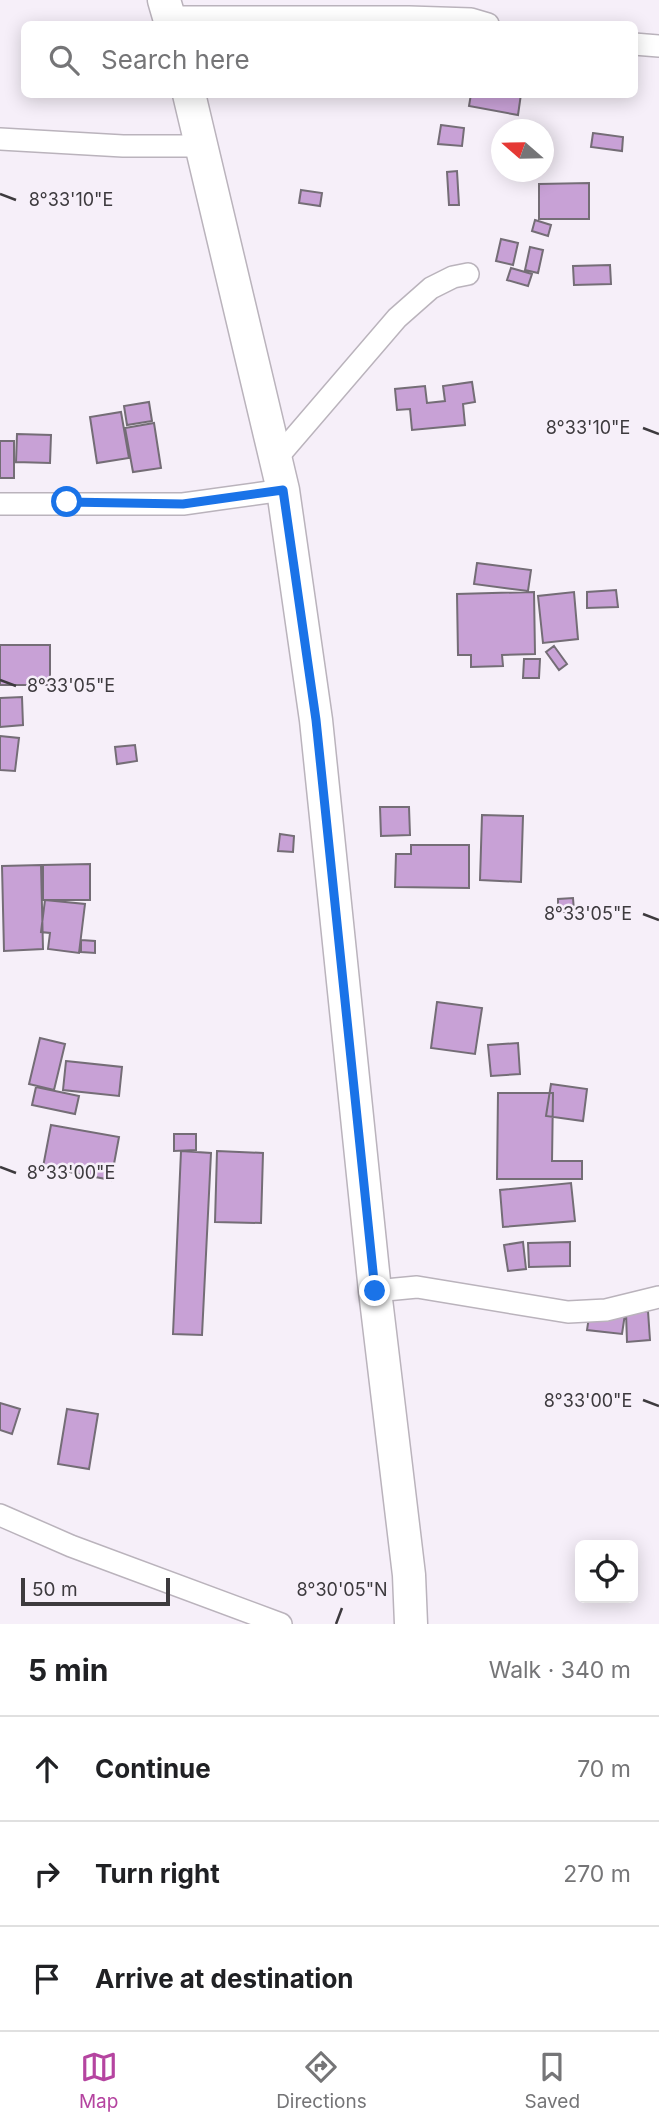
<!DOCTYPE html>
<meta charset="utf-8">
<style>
body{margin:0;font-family:Inter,sans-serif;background:#f2f2f2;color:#202124}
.controls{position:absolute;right:21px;bottom:21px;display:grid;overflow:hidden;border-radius:10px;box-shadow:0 4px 18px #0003}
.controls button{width:63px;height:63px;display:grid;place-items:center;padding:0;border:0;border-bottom:2px solid #e0e0e0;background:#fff;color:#202124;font:35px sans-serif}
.compass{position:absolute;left:491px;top:119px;width:63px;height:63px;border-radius:50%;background:#fff;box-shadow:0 4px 18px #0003;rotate:290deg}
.scale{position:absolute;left:21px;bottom:18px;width:149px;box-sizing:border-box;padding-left:7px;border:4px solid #3d3a3e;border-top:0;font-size:19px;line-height:24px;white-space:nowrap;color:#3d3a3e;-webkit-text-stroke:5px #f6eff9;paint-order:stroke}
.stop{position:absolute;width:21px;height:21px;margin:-16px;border:5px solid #1a73e8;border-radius:50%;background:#fff}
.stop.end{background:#1a73e8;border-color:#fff;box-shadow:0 2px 7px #0008}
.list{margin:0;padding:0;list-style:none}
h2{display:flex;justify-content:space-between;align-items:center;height:91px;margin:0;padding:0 28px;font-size:30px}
h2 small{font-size:23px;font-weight:400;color:#757577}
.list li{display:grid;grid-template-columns:46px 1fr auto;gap:21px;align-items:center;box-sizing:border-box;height:105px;padding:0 28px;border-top:2px solid #e0e0e0}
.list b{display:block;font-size:26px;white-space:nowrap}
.list em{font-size:23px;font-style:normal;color:#757577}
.icon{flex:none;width:38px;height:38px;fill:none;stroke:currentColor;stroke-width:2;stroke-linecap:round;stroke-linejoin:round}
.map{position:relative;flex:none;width:659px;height:1624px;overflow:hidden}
.search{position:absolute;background:#fff;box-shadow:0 4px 18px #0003;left:21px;right:21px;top:21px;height:77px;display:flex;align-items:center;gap:18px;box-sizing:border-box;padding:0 24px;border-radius:10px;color:#757577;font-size:26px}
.sheet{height:406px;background:#fff}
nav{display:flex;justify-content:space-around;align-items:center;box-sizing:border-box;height:98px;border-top:2px solid #e0e0e0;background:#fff;font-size:19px;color:#757577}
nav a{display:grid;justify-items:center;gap:4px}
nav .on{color:#b544a0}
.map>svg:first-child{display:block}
.building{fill:#c8a1d6;stroke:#746d76;stroke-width:2}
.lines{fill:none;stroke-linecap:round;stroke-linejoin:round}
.street-casing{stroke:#bab3bc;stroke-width:24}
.secondary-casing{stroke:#bab3bc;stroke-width:35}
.street{stroke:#fff;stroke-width:21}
.secondary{stroke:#fff;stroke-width:32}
.route{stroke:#1a73e8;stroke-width:9}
.ticks{fill:none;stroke:#3d3a3e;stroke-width:2.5}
.ticks-label{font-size:18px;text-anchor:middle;fill:#3d3a3e;stroke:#f6eff9;stroke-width:5;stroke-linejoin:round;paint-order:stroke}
</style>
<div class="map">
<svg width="659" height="1624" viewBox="0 0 659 1624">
<rect width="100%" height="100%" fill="#f6eff9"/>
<path class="building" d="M471 94H521L518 115 469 106Z
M471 94H521L518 115 469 106Z
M441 125 464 128 462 146 438 144Z
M441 125 464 128 462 146 438 144Z
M593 133 623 137 622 151 591 147Z
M593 133 623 137 622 151 591 147Z
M457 171 459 205H449L447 172Z
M457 171 459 205H449L447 172Z
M589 183V219H539V184Z
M589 183V219H539V184Z
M301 190 322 193 320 206 299 203Z
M301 190 322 193 320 206 299 203Z
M535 220 551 225 548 236 532 231Z
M535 220 551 225 548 236 532 231Z
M501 239 518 243 513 265 496 261Z
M501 239 518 243 513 265 496 261Z
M530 247 543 250 538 273 525 270Z
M530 247 543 250 538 273 525 270Z
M610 265 611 284 574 285 573 266Z
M610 265 611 284 574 285 573 266Z
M511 268 532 274 528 286 507 280Z
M511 268 532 274 528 286 507 280Z
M472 382 475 402 463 404 465 425 412 430 410 409 397 410 395 389 425 386 427 403 445 401 443 386Z
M472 382 475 402 463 404 465 425 412 430 410 409 397 410 395 389 425 386 427 403 445 401 443 386Z
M149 402 152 421 127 425 124 406Z
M149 402 152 421 127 425 124 406Z
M121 412 129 458 97 463 90 417Z
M121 412 129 458 97 463 90 417Z
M154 423 161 468 133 472 125 428Z
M154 423 161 468 133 472 125 428Z
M17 434 51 435 50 463 16 462Z
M17 434 51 435 50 463 16 462Z
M0 441H14V478H0Z
M0 441H14V478H0Z
M477 563 531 570 528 591 474 584Z
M477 563 531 570 528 591 474 584Z
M616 590 618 607 587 608V592Z
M616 590 618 607 587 608V592Z
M534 592 535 654 502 655 503 666 471 667V655H458L457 594Z
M534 592 535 654 502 655 503 666 471 667V655H458L457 594Z
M574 592 578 639 543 643 538 596Z
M574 592 578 639 543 643 538 596Z
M0 645H50V685H0Z
M0 645H50V685H0Z
M554 646 567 664 559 670 546 652Z
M554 646 567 664 559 670 546 652Z
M524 659H540L539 678H523Z
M524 659H540L539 678H523Z
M22 697 23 725 0 727V698Z
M22 697 23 725 0 727V698Z
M0 736 19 738 15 771 0 770Z
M0 736 19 738 15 771 0 770Z
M135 745 137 761 117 764 115 747Z
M135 745 137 761 117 764 115 747Z
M380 807H409L410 835 381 836Z
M380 807H409L410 835 381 836Z
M482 815 523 816 521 882 480 880Z
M482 815 523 816 521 882 480 880Z
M280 834 294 836 293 852 278 851Z
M280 834 294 836 293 852 278 851Z
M411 845H469V888L395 887 396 854H411Z
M411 845H469V888L395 887 396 854H411Z
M90 864V900H43V865Z
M90 864V900H43V865Z
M41 865 43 949 4 951 2 866Z
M41 865 43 949 4 951 2 866Z
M573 898 574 911 558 912V899Z
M573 898 574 911 558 912V899Z
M45 900 85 904 79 953 48 949 50 933 41 932Z
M45 900 85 904 79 953 48 949 50 933 41 932Z
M81 940 95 941V953L81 952Z
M81 940 95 941V953L81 952Z
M437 1002 482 1008 475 1054 431 1048Z
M437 1002 482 1008 475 1054 431 1048Z
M40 1038 65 1044 54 1090 29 1084Z
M40 1038 65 1044 54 1090 29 1084Z
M518 1043 520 1074 491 1076 488 1045Z
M518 1043 520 1074 491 1076 488 1045Z
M66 1061 122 1067 119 1096 63 1090Z
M66 1061 122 1067 119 1096 63 1090Z
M551 1084 587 1089 583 1121 546 1116Z
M551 1084 587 1089 583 1121 546 1116Z
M36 1087 79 1096 75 1114 32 1105Z
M36 1087 79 1096 75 1114 32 1105Z
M498 1093H553L552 1161H582V1179H497Z
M498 1093H553L552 1161H582V1179H497Z
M51 1125 119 1137 111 1180 43 1167Z
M51 1125 119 1137 111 1180 43 1167Z
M174 1134H196V1150L174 1151Z
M174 1134H196V1150L174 1151Z
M181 1151 211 1153 202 1335 173 1334Z
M181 1151 211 1153 202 1335 173 1334Z
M217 1151 263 1153 261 1223 215 1222Z
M217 1151 263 1153 261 1223 215 1222Z
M571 1183 575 1221 503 1227 500 1190Z
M571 1183 575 1221 503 1227 500 1190Z
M523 1242 526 1269 508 1271 504 1245Z
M523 1242 526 1269 508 1271 504 1245Z
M570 1242V1266L529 1267 528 1243Z
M570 1242V1266L529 1267 528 1243Z
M590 1310 625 1314 622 1334 587 1330Z
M590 1310 625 1314 622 1334 587 1330Z
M648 1311 650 1340 627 1342 626 1312Z
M648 1311 650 1340 627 1342 626 1312Z
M0 1403 20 1409 12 1434 0 1430Z
M67 1409 98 1414 89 1469 58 1464Z"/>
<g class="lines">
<g class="street-casing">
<path id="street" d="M169 17H409L471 19 488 24
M634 44 659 46
M0 139 123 146H202
M276 459 397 318 431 288 453 277 468 274
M0 504H183L283 490
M375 1291 417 1287 568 1312 606 1310 659 1297
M0 1515 71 1546 281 1624"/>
</g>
<g class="secondary-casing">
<path id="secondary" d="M164 0 171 24
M189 94 283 490 316 720 375 1291 409 1575 411 1624"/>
</g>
<use href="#street" class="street"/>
<use href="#secondary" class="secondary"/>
</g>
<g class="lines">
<path class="route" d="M67 502 183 504 283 490 316 720 375 1291"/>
</g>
<path class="ticks" d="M0 194 16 200M643 428 659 434M0 680 16 686M643 914 659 920M0 1167 16 1173M643 1400 659 1406M336 1624 342 1608"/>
<g class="ticks-label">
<text x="71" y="206">8°33'10"E</text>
<text x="588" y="434">8°33'10"E</text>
<text x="71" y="692">8°33'05"E</text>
<text x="588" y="920">8°33'05"E</text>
<text x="71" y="1179">8°33'00"E</text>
<text x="588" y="1407">8°33'00"E</text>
<text x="342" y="1596">8°30'05"N</text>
</g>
</svg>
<div class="controls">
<button><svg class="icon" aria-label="locate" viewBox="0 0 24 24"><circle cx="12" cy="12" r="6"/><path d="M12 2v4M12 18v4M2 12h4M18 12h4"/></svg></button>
</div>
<svg class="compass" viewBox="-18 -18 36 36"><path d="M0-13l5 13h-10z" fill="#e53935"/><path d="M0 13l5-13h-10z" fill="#757577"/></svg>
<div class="scale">50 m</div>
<div class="stop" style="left:67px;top:502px"></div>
<div class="stop end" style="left:375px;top:1291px"></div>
<div class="search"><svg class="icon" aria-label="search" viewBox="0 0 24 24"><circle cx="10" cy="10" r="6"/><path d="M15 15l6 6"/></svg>Search here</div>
</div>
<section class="sheet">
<h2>5 min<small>Walk · 340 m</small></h2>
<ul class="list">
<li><svg class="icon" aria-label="ahead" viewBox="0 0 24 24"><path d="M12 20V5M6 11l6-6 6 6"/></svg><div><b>Continue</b></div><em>70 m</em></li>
<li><svg class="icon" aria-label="right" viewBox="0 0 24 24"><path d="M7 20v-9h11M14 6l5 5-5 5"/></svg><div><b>Turn right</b></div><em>270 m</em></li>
<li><svg class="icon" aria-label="arrive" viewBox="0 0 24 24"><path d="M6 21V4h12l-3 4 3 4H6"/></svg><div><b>Arrive at destination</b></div></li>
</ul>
</section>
<nav>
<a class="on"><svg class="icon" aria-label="map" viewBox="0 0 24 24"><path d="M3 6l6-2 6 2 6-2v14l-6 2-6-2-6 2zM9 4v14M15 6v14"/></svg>Map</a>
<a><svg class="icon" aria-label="directions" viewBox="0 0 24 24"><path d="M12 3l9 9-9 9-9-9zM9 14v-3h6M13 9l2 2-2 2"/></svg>Directions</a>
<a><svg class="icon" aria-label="saved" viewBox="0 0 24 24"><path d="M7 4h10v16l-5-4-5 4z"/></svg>Saved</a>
</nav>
